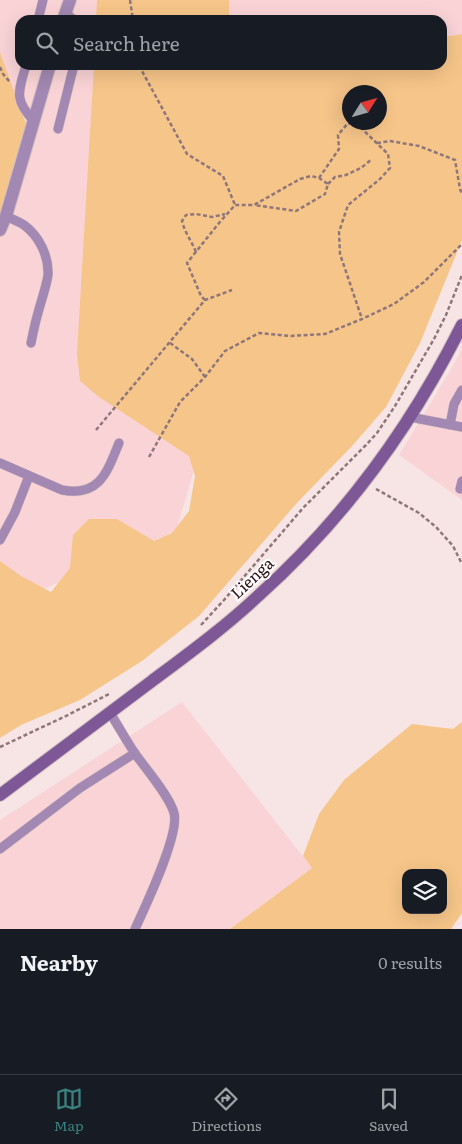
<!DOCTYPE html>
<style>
body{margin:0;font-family:Literata,serif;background:#242831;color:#f1f3f6}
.controls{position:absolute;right:15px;bottom:15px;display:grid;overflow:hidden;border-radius:10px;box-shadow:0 5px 20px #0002}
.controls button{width:45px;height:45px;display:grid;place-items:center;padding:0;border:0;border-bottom:1px solid #363941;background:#171b24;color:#f1f3f6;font:25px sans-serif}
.compass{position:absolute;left:342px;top:85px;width:45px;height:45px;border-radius:50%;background:#171b24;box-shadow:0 5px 20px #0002;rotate:53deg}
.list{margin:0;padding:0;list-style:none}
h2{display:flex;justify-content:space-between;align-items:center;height:65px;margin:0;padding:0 20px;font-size:21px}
h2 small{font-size:16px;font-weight:400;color:#9ea1a6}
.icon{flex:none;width:28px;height:28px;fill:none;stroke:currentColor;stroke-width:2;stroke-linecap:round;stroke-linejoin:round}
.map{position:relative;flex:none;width:462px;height:929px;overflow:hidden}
.search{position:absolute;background:#171b24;box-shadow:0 5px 20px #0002;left:15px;right:15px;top:15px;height:55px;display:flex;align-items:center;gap:12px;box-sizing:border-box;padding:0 18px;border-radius:15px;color:#9ea1a6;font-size:19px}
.sheet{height:145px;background:#171b24}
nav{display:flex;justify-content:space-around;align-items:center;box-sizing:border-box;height:70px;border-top:1px solid #363941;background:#171b24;font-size:14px;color:#9ea1a6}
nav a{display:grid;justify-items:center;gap:2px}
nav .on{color:#39827f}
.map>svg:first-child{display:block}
.built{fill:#f9d3d6}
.green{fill:#f6c589;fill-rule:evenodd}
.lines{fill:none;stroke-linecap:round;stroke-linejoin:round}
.lane-casing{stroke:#d3bfc0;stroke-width:10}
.street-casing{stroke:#d3bfc0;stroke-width:14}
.secondary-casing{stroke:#d3bfc0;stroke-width:14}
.path{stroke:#8f767a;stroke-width:2.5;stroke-dasharray:4 2.5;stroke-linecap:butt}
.lane{stroke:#a288b2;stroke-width:9}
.street{stroke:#a288b2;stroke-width:12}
.secondary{stroke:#7e5896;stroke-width:12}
.labels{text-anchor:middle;stroke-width:4;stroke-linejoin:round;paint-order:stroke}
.street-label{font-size:16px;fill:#2e1015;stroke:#fff}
</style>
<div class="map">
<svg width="462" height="929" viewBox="0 0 462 929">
<rect width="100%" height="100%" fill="#f7e5e6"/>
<path class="built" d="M0 0H106L105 20H20V65H103L197 460 176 531 0 608V234L26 124 0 52Z
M229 0H462V34L442 37V20H229Z
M462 348V500L399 455 454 364Z
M182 702 312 868 230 929H0V820Z"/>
<path class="green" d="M97 0H229V20H96Z
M462 34V240L420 343 386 407 353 445 296 504 199 616 142 661 80 700 21 725 0 738V561L21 576 51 592 70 568 73 535 89 519H117L154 541 172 533 189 511 195 476 189 456 99 397 80 381 77 354 94 65H230V69L259 65H442V37ZM380 92V122H350V92Z
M0 52 26 124 0 234Z
M462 722V913L451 929H230L312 868 303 856 319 814 344 780 412 724 453 729ZM406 873H443V910H406Z"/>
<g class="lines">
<g class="lane-casing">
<path id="lane" d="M65 12 74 20
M38 20 43 0
M26 65C19 91 13 99 34 121
M58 129 74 65
M6 216C12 219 18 221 24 225 39 236 49 256 48 275 46 288 41 301 38 313 35 323 33 333 31 343
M410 417 462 427
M450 425 454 404 462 390
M0 463 62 490C100 497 107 472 119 443
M460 489 462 481
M0 540 15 512 29 476
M110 713C119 727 127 742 136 755 147 770 170 797 174 813 180 834 145 907 135 929
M0 849 80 788 135 753"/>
</g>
<g class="street-casing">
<path id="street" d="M63 20 70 0
M0 230 6 216 50 65"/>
</g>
<g class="secondary-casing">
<path id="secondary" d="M0 795C51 757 101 719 152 681 188 654 225 627 258 596 343 520 411 427 462 325"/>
</g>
<path class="path" d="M130 0 133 20
M141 65 142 71 187 154 223 176 235 205
M0 67 3 74 10 82
M377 143 390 141 419 146 455 160 460 189 462 194
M319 178 339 149 338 135 348 123 359 126 388 154 390 168 380 179 348 205 339 232 340 254 362 319
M328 184 335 177 346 175 361 168 372 159
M196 252C191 240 185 233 182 221L186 215 196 214 212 217 225 214
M205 300 201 296 187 263 219 223 235 205H254L300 179 311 176 319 178 328 184 325 194 296 211 254 205
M170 343 192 359 205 377
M96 430 205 300 232 290
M149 457 180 402 205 377 225 351 259 333 290 336 325 334 362 319 394 304 424 282 462 244
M376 489 419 513 436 527 453 546 462 564
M201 625 224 600 303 508 366 445 377 433 395 406 434 339 446 315 462 275
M0 747 66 716 111 693"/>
<use href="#lane" class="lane"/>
<use href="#street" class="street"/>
<use href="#secondary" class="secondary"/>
</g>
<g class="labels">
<g class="street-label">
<text transform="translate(252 578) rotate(-43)" y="6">Lienga</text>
</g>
</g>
</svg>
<div class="controls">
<button><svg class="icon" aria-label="layers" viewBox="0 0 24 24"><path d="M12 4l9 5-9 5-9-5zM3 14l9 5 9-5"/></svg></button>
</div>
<svg class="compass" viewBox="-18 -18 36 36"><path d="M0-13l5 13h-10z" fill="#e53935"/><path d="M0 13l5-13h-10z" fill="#9ea1a6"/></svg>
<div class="search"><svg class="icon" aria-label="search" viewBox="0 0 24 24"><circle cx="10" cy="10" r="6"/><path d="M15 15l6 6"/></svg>Search here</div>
</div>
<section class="sheet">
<h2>Nearby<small>0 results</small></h2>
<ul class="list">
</ul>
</section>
<nav>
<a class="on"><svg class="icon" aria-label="map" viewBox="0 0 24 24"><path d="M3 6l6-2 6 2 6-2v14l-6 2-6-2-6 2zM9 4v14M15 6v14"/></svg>Map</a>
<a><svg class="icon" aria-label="directions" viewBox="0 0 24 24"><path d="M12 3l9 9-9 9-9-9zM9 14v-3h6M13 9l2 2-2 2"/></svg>Directions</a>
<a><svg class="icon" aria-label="saved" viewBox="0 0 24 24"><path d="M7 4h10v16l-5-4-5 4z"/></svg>Saved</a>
</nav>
